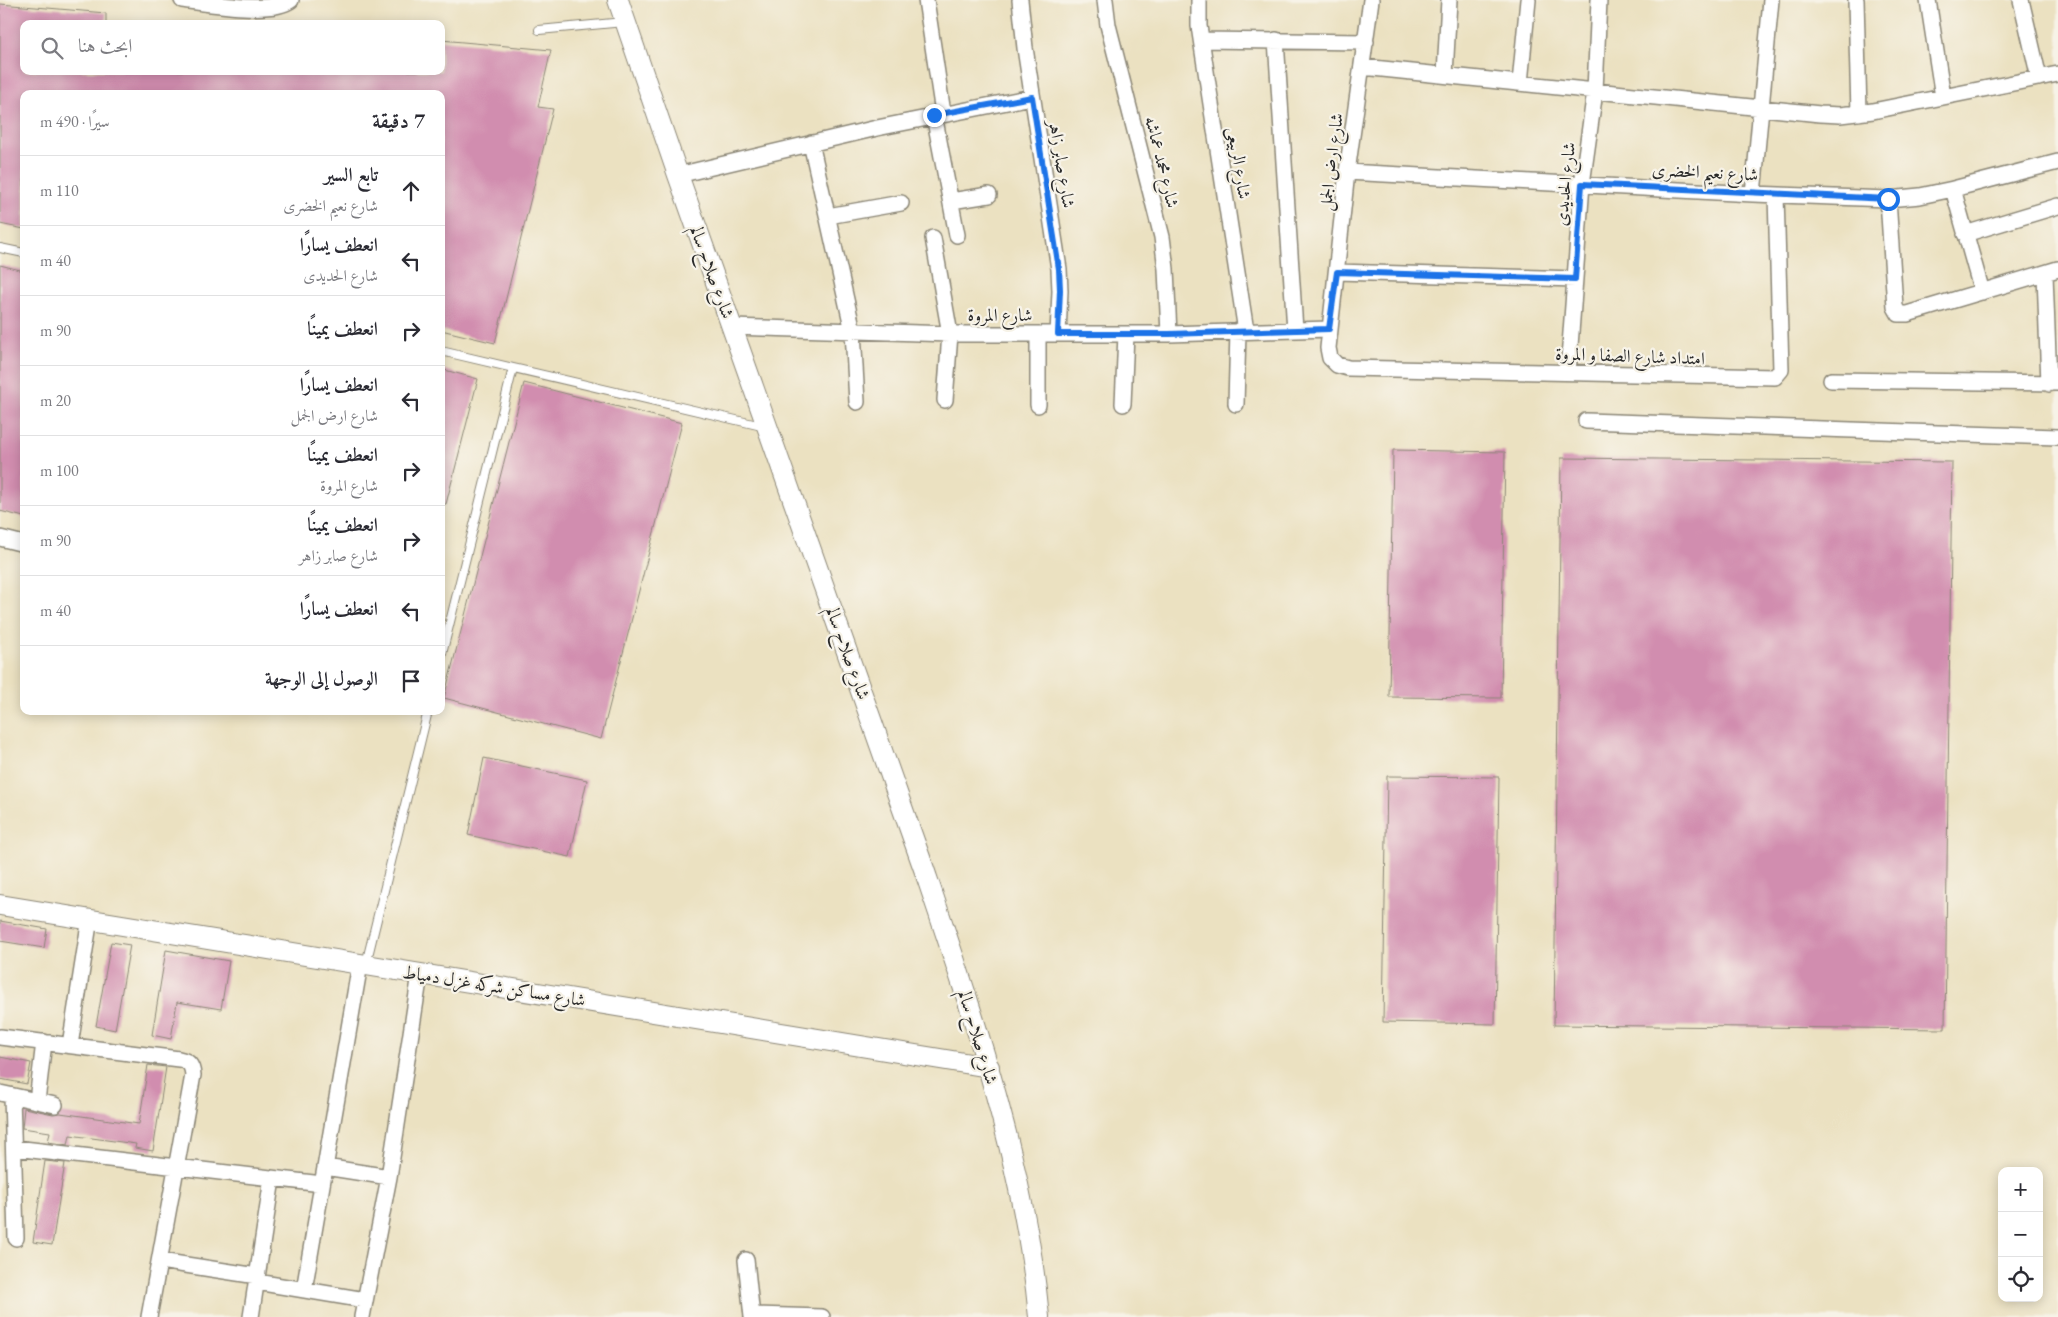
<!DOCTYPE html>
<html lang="ar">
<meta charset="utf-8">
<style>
body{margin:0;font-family:"EB Garamond",Amiri,serif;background:#f7f7f7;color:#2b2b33;direction:rtl}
.controls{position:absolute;right:15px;bottom:15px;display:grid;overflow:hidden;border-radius:10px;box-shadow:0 2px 12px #0003}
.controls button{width:45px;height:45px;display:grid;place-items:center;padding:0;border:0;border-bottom:1px solid #e1e1e2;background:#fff;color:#2b2b33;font:25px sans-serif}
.stop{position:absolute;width:15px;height:15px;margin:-11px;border:4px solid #1a73e8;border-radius:50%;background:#fff}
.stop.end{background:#1a73e8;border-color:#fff;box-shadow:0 1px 5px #0008}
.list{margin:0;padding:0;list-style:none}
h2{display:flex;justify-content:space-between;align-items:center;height:65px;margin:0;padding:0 20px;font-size:21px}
h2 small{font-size:16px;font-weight:400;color:#7c7c81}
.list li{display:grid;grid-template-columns:32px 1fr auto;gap:15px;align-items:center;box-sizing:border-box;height:70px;padding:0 20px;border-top:1px solid #e1e1e2}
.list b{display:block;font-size:19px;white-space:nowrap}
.list p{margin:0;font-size:16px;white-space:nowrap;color:#7c7c81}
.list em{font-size:16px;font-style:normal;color:#7c7c81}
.icon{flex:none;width:28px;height:28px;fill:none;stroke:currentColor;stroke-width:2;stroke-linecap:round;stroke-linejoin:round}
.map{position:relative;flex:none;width:2058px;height:1317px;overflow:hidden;direction:ltr}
.search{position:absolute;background:#fff;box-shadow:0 2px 12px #0003;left:20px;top:20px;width:425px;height:55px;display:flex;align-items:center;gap:12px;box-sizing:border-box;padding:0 18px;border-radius:10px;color:#7c7c81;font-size:19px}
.panel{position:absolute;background:#fff;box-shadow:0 2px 12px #0003;left:20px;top:90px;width:425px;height:625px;border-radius:10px;direction:rtl}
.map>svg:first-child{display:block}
.building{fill:#d18daf}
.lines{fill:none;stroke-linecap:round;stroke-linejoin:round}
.service-casing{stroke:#8b8676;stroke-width:10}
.minor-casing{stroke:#8b8676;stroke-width:18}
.tertiary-casing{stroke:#8b8676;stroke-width:22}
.service{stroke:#fff;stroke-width:8}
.minor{stroke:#fff;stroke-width:15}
.tertiary{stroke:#fff;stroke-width:20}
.route{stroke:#1a73e8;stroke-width:6}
.labels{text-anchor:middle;stroke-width:4.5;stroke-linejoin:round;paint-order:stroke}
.street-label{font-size:18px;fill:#2b2b2b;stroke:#f7f3e8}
</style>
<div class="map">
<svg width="2058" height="1317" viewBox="0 0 2058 1317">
<rect width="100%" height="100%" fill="#f7f3e8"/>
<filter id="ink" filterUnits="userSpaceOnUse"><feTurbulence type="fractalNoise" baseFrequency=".02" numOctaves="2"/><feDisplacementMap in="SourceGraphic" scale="10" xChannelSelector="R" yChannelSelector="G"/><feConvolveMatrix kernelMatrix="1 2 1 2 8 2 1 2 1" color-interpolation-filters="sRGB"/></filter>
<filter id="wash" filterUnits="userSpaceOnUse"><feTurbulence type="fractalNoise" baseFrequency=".0096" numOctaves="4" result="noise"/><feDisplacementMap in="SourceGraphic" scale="20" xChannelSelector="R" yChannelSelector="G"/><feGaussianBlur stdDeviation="1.12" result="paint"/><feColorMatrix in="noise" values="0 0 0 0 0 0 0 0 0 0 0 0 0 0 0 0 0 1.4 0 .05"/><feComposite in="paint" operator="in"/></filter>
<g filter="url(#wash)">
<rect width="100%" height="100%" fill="#ebe1c1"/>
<g id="blocks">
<path class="building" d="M0 4 106 13V24H24V71H441V40L551 50 538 107 553 109 495 343 441 330V94H24V229L0 224Z
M0 265 24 271V517L0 511Z
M441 369 478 379 446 504H441Z
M524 383 682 423 601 739 444 698Z
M1393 450 1505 452 1501 698 1389 697Z
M1561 458 1952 462 1945 1029 1554 1025Z
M484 758 587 780 570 857 468 835Z
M1387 776 1499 777 1495 1024 1383 1022Z
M0 921 47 929 44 948 0 941Z
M111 942 130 945 115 1030 96 1026Z
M166 950 229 961 221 1009 177 1002 171 1039 152 1035Z
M0 1057 31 1063 27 1084 0 1079Z
M148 1065 166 1067 153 1151 135 1148 136 1144 70 1135 68 1145 48 1142 50 1132 22 1128 24 1108 53 1114 60 1113 139 1124Z
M45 1161 65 1163 52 1245 33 1242Z"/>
</g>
</g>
<g filter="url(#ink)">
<use href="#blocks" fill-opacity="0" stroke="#8b8676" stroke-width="1"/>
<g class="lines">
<g class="service-casing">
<path id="service" d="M539 30 624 22
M0 248 24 253
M441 351 766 427
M441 658 513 368
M366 964 428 711"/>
</g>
<g class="minor-casing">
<path id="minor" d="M182 0C207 3 271 15 291 0
M926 0 943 113
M1020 0 1025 48 1059 269 1060 291 1058 334
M1105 0 1108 25 1162 237 1166 269 1169 334
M1199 0V26L1246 331
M1371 0 1347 172 1328 348 1330 358 1337 365 1348 368 1775 377 1781 370 1776 195
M1856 0 1859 113
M1928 0 1943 97
M2021 0 2039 78
M1202 40 1366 42
M1276 40 1295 330
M1363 67 1820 114 1840 115 1873 111 2058 74
M1445 75 1449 0
M1520 83 1528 0
M934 115 957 235
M811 143 853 331 857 402
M1347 172 1753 194 1888 199 1920 196 1953 189 2058 162
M678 175 877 128 1032 97
M1953 189 1982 292
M1753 194 1771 0
M1888 199 1895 307 1899 314H1907L2058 269
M951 201 989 195
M828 216 901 203
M1965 234 2058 206
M933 238 950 334 945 400
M1337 272 1575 279
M2045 274 2049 384
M732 327 950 334H1169L1329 329
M1568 373 1582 184 1595 91 1599 0
M1831 380 2058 383
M1123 404 1126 334
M1236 404 1238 331
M1038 405V334
M1586 421 2058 437
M0 538 24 544
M0 1037 179 1059C189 1061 192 1065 193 1075L149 1317
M70 1045 90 918
M0 1093 55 1105
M12 1096 16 1238
M37 1101 44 1042
M15 1148 322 1184
M325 1167 389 1177
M746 1260 752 1317
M160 1261 257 1276
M257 1282 365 1300
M304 1290 360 964
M752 1315 822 1317
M251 1317 272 1179
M362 1317 389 1177 420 974"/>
</g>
<g class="tertiary-casing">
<path id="tertiary" d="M618 0 678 175 924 869C973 1014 1025 1165 1039 1317
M0 905 989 1067"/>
</g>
<use href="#service" class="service"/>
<use href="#minor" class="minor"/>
<use href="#tertiary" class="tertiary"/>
</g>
</g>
<g class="lines" filter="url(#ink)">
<path class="route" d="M934 115 1032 97 1059 269 1060 290 1058 334H1169L1329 329 1337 272 1575 279 1582 184 1888 199"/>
</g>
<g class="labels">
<g class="street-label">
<text transform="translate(1162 162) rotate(76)" y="6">شارع محمد عماشه</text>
<text transform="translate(1331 162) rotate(-83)" y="6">شارع ارض الجمل</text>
<text transform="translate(1239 163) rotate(81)" y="6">شارع الربيعى</text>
<text transform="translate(1062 164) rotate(81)" y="6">شارع صابر زاهر</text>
<text transform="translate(1705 172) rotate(3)" y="6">شارع نعيم الخضرى</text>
<text transform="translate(1565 184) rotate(-84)" y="6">شارع الحديدى</text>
<text transform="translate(712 272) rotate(70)" y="6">شارع صلاح سالم</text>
<text x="1000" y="321">شارع المروة</text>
<text transform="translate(1630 356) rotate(2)" y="6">امتداد شارع الصفا و المروة</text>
<text transform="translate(848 653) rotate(70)" y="6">شارع صلاح سالم</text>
<text transform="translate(494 986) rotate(9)" y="6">شارع مساكن شركه غزل دمياط</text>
<text transform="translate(978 1037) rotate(73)" y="6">شارع صلاح سالم</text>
</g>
</g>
</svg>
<div class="controls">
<button>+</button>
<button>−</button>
<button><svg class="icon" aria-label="locate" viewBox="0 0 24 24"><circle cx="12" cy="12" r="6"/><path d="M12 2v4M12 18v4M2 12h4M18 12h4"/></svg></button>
</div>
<div class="stop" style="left:1888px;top:199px"></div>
<div class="stop end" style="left:934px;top:115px"></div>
<div class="search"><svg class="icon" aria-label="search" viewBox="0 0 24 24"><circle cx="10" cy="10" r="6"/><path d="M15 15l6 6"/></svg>ابحث هنا</div>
<section class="panel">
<h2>7 دقيقة<small>سيرًا · 490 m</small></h2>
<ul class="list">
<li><svg class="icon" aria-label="ahead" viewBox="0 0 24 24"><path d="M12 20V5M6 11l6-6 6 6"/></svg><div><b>تابع السير</b><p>شارع نعيم الخضرى</p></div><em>110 m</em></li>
<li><svg class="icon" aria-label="left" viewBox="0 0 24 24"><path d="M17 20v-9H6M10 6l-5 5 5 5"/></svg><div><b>انعطف يسارًا</b><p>شارع الحديدى</p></div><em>40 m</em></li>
<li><svg class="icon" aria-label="right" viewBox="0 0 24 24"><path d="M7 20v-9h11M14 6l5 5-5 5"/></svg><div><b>انعطف يمينًا</b></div><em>90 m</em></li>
<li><svg class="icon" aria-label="left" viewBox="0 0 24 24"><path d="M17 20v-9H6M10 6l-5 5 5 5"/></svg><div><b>انعطف يسارًا</b><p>شارع ارض الجمل</p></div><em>20 m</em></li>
<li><svg class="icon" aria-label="right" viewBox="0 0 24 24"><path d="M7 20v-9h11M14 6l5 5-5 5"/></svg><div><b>انعطف يمينًا</b><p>شارع المروة</p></div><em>100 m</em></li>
<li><svg class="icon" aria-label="right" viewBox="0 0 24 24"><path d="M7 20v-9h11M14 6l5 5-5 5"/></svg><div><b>انعطف يمينًا</b><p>شارع صابر زاهر</p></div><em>90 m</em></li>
<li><svg class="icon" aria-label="left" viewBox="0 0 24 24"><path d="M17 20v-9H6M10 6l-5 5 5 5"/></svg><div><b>انعطف يسارًا</b></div><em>40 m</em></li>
<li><svg class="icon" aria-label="arrive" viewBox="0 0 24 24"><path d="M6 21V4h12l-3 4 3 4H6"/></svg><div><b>الوصول إلى الوجهة</b></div></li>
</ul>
</section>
</div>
